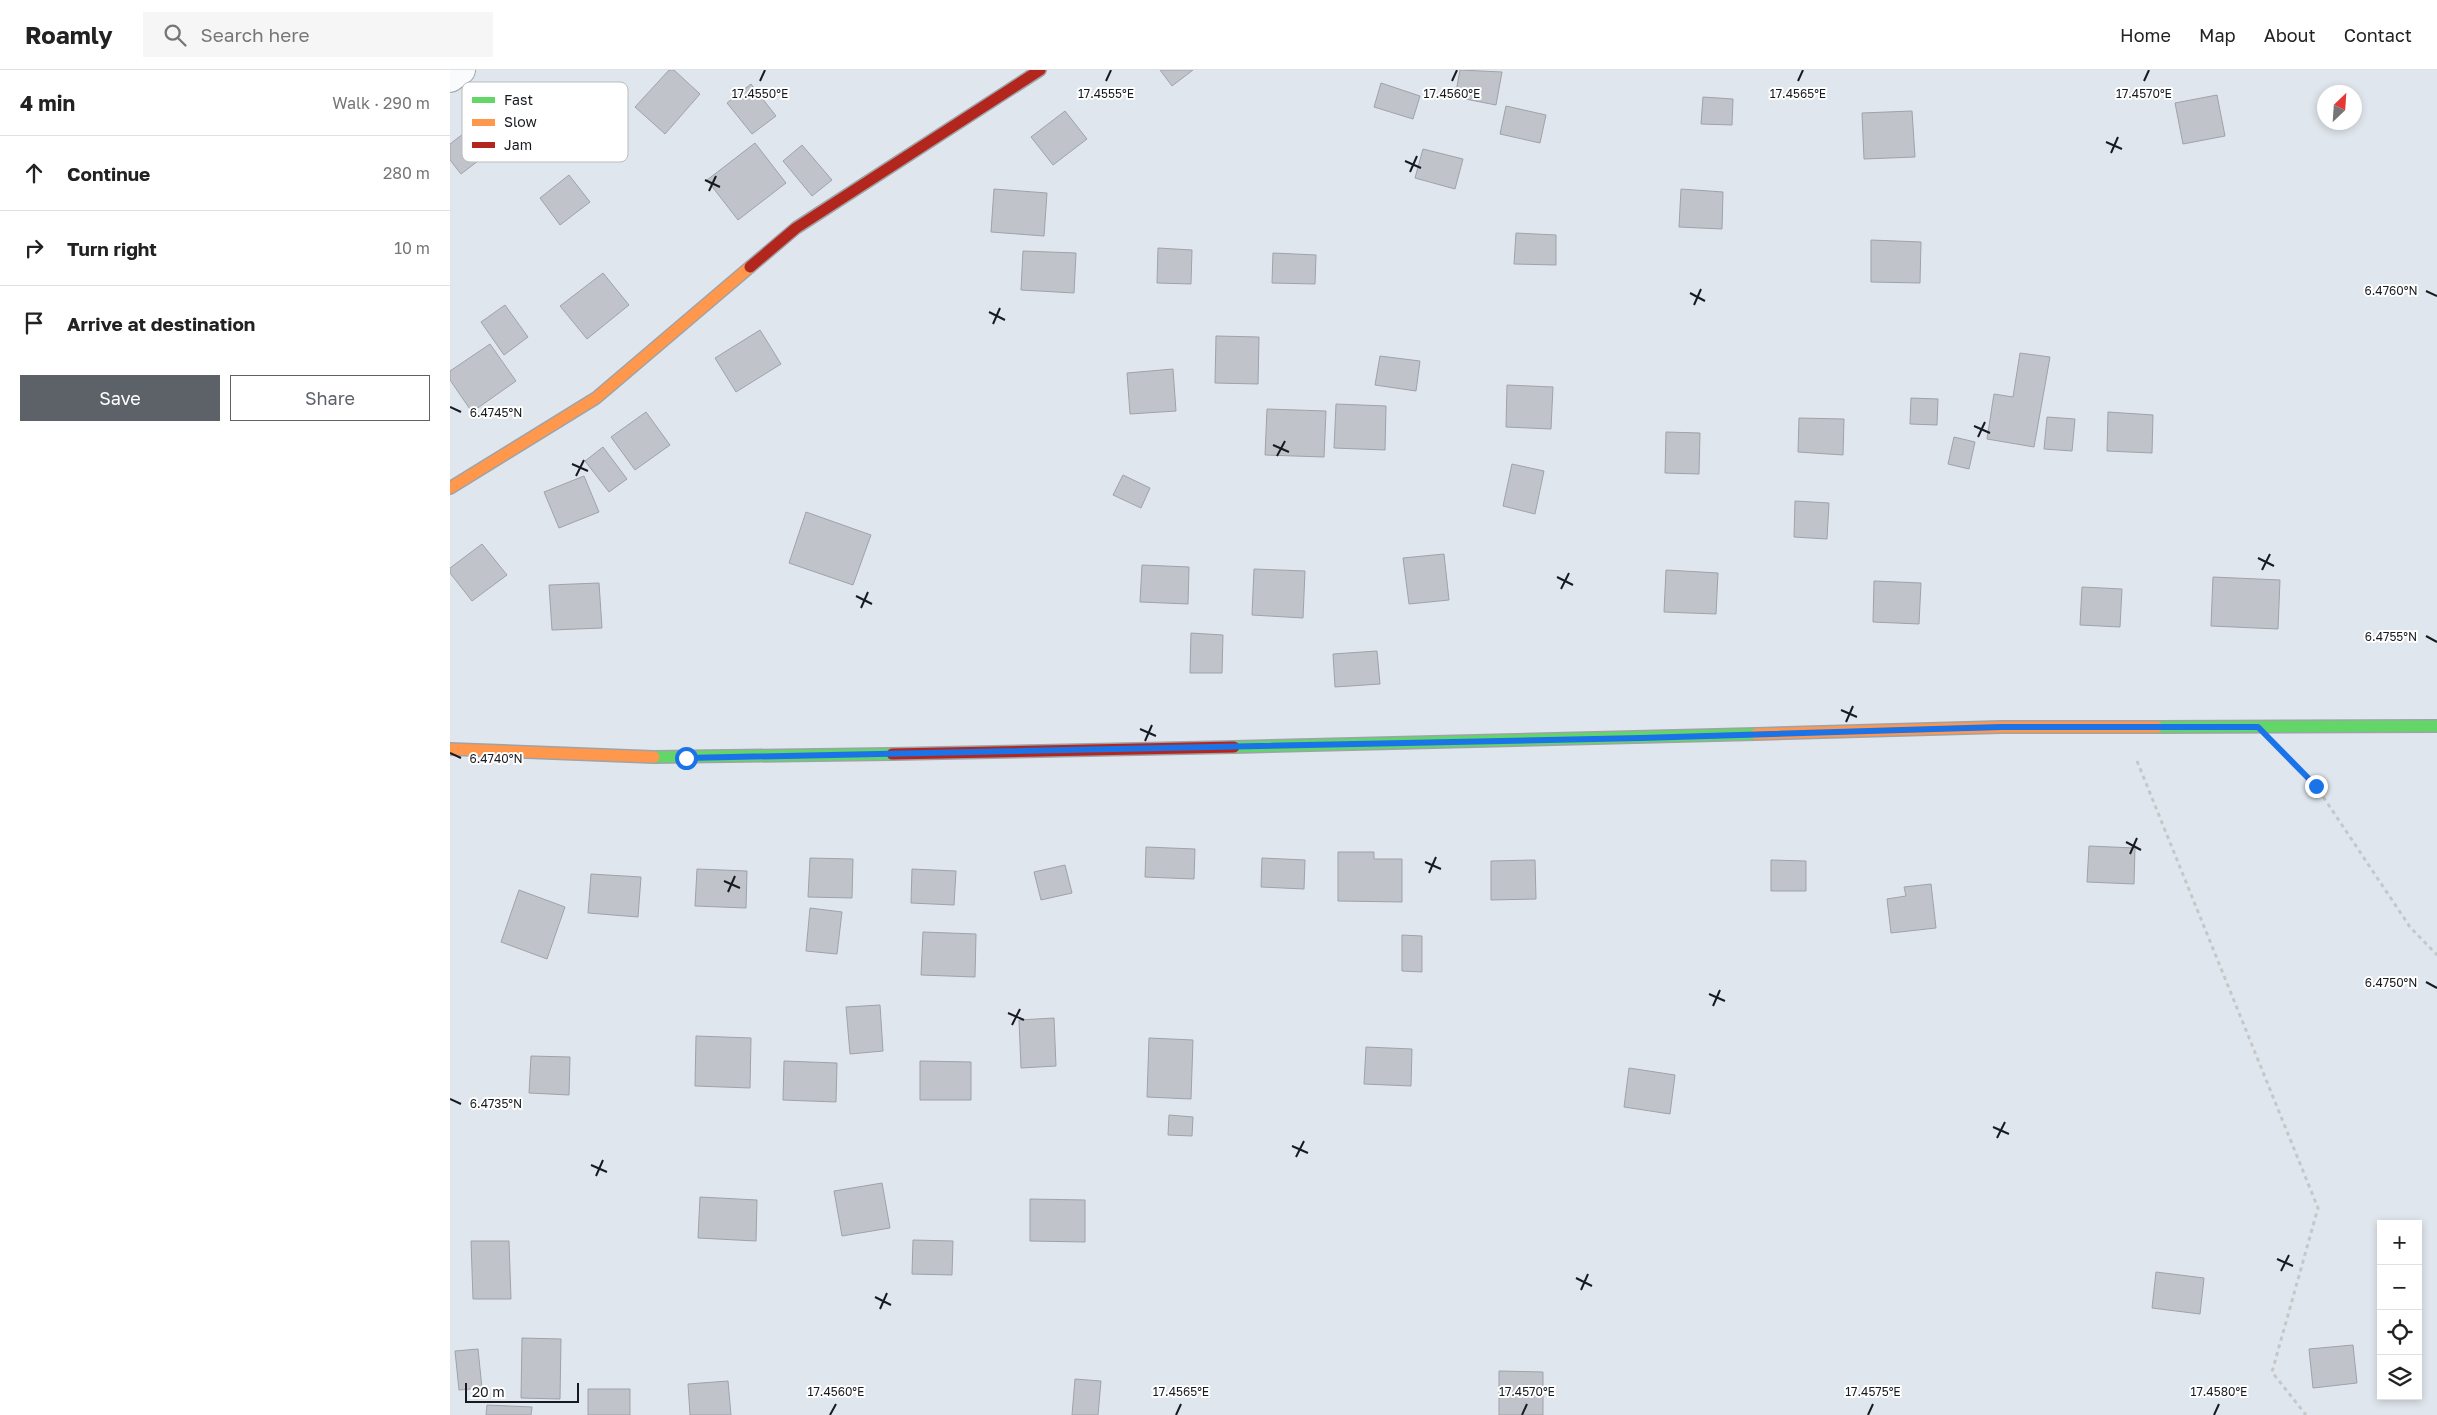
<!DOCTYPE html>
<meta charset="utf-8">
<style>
body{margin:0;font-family:"Golos Text",sans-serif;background:#f6f6f6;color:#222}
.controls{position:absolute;right:15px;bottom:15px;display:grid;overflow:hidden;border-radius:0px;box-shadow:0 2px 8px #0003}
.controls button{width:45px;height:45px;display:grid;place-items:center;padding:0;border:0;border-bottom:1px solid #e0e0e0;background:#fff;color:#222;font:25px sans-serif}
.compass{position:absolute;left:1867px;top:15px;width:45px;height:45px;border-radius:50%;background:#fff;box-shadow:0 2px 8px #0003;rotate:25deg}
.scale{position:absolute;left:15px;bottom:12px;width:114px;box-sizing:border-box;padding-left:5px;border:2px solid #171b20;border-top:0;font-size:14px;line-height:18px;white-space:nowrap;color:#171b20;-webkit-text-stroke:4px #fff;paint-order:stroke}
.stop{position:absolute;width:15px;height:15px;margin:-11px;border:4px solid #1a73e8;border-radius:50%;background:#fff}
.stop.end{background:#1a73e8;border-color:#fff;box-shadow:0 1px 5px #0008}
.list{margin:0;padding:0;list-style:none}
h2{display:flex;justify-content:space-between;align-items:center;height:65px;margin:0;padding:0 20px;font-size:21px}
h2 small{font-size:16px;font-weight:400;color:#767676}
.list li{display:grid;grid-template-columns:32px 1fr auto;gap:15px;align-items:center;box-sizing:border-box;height:75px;padding:0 20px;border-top:1px solid #e0e0e0}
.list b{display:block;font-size:19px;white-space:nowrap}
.list em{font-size:16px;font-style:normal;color:#767676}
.actions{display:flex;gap:10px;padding:15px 20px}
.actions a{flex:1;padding:11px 0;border:1px solid #5d6268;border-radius:0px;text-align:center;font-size:18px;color:#5d6268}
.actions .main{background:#5d6268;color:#fff}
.icon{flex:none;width:28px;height:28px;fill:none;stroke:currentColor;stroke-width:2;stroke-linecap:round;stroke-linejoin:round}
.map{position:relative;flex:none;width:1987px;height:1345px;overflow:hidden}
header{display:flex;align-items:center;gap:30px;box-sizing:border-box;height:70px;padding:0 25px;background:#fff;border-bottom:1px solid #e0e0e0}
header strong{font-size:24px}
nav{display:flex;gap:28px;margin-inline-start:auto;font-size:18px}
.search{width:350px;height:45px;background:#f6f6f6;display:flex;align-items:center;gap:12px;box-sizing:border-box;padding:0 18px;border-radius:0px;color:#767676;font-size:19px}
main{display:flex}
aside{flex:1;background:#fff}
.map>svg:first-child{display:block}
.building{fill:#c0c4ca;stroke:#9fa3a9}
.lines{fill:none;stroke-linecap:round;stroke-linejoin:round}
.street-casing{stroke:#9ea3a8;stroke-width:30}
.fast-casing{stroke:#9ea3a8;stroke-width:14}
.slow-casing{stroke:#9ea3a8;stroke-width:14}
.jam-casing{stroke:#9ea3a8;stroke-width:14}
.path{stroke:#c6c7c9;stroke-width:3;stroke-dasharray:4 4;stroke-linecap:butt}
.street{stroke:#fafbfc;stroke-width:28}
.fast{stroke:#63d668;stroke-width:11}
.slow{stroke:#ff974d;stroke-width:11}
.jam{stroke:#b3261e;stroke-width:11}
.route{stroke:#1a73e8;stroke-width:6}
.ticks{fill:none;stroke:#171b20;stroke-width:2}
.key{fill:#fff;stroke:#b9bbbc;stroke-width:1}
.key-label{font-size:14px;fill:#171b20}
.ticks-label{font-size:12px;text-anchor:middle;fill:#171b20;stroke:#fff;stroke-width:4;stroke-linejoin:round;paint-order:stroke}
</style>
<header>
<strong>Roamly</strong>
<div class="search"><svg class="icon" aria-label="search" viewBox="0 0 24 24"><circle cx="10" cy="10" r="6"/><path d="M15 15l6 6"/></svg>Search here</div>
<nav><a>Home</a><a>Map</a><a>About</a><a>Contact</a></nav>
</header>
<main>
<aside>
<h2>4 min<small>Walk · 290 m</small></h2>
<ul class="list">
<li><svg class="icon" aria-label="ahead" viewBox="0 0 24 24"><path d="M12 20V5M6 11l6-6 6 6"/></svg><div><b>Continue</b></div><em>280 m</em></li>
<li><svg class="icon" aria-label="right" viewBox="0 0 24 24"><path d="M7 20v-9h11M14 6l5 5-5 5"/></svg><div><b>Turn right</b></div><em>10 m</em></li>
<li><svg class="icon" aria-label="arrive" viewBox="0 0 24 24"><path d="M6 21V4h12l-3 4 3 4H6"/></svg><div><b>Arrive at destination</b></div></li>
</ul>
<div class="actions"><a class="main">Save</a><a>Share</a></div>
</aside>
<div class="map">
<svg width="1987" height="1345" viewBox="0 0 1987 1345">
<rect width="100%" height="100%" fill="#e0e6ed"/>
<path class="building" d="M219 0H224L250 24 215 64 185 37Z
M710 0H743L722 16Z
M1010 0 1052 2 1046 35 1005 27Z
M931 13 970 26 963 49 924 37Z
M301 14 326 46 302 64 277 33Z
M1767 25 1775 66 1733 74 1725 33Z
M1253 27 1283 29 1282 55 1251 54Z
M1056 36 1096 45 1090 73 1050 64Z
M615 41 637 69 603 95 581 67Z
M1462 41 1465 87 1414 89 1412 43Z
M22 57 41 81 11 104 0 90V74Z
M305 73 336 113 288 150 257 110Z
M352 75 382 110 362 126 333 91Z
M973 79 1013 89 1005 119 965 108Z
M119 105 140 132 110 155 90 128Z
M544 119 597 123 594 166 541 162Z
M1231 119 1273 122 1272 159 1229 157Z
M1066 163 1106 165V195L1064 194Z
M1421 170 1471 172 1470 213 1421 212Z
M708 178 742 180 741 214 707 213Z
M573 181 626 183 624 223 571 220Z
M823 183 866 185 865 214 822 213Z
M153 203 179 235 137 269 110 236Z
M55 235 78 267 54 285 31 252Z
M310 260 331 294 286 322 265 288Z
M766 266 809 267 808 314 765 313Z
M40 274 66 311 22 342 0 310V301Z
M1570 283 1600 287 1584 377 1537 369 1544 324 1563 327Z
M930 286 970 291 966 321 925 315Z
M723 299 726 341 680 344 677 303Z
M1057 315 1103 317 1101 359 1056 357Z
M1461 328 1488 329 1487 355 1460 354Z
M886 334 936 336 935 380 884 378Z
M817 339 876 341 874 387 815 385Z
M196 342 220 375 185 400 161 367Z
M1658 342 1703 345 1702 383 1657 381Z
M1597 347 1625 349 1622 381 1594 379Z
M1349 348 1394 349 1393 385 1348 382Z
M1216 362 1250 363 1249 404 1215 403Z
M1504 367 1525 372 1519 399 1498 394Z
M153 377 177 409 159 422 135 391Z
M1062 394 1094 401 1085 444 1053 436Z
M673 405 700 418 691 438 663 425Z
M134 406 149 442 109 458 94 422Z
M1345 431 1379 433 1377 469 1344 467Z
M356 442 421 465 403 515 339 493Z
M32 474 57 505 22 531 0 503V498Z
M994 484 999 530 959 534 953 488Z
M692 495 739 497 738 534 690 532Z
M804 499 855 501 853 548 802 545Z
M1216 500 1268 503 1266 544 1214 542Z
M1763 507 1830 510 1828 559 1761 556Z
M1424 511 1471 513 1469 554 1423 552Z
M149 513 152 558 102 560 99 515Z
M1632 517 1672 519 1670 557 1630 555Z
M741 563 773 565 772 603H740Z
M927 581 930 614 885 617 883 584Z
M1639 776 1685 778 1684 814 1637 812Z
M696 777 745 779 744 809 695 807Z
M888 782H924V789H952V832L888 831Z
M360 788 403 789 402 828 358 827Z
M812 788 855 790 854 819 811 817Z
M1085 790 1086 829 1041 830V791Z
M1321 790 1356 791V821H1321Z
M615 795 622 823 591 830 584 802Z
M247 799 297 801 296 838 245 836Z
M462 799 506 801 504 835 461 833Z
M141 804 191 807 188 847 138 843Z
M1481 814 1486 858 1441 863 1437 829 1456 826 1454 817Z
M69 820 115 837 97 889 51 872Z
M360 838 392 842 387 884 356 881Z
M473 862 526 864 525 907 471 905Z
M952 865 972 866V902L952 901Z
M430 935 433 981 400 984 396 937Z
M604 948 606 996 571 998 569 950Z
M246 966 301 968 300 1018 245 1016Z
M699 968 743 970 741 1029 697 1027Z
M916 977 962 979 961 1016 914 1014Z
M81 986 120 987 119 1025 79 1023Z
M334 991 387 993 386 1032 333 1030Z
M470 991 521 992V1030H470Z
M1179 998 1225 1005 1220 1044 1174 1037Z
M719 1045 743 1047 742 1066 718 1065Z
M432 1113 440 1158 392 1166 384 1121Z
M250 1127 307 1130 306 1171 248 1168Z
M580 1129 635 1130V1172L580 1171Z
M463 1170 503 1171 502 1205 462 1204Z
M21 1171H59L61 1229H23Z
M1706 1202 1754 1208 1750 1244 1702 1238Z
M72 1268 111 1269 110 1329 71 1328Z
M1903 1275 1907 1313 1863 1318 1859 1279Z
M28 1279 32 1318 9 1320 5 1281Z
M1049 1301 1093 1302V1345H1049Z
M625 1309 651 1311 648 1345H622Z
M278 1311 281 1345H240L238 1314Z
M138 1319H180V1345H138Z
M37 1335 82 1337 81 1345H36Z"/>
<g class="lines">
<g class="street-casing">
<path id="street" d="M0 8 11 0"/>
</g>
<g class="fast-casing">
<path id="fast" d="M1707 657 1987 656
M784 677 1306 664
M204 687 442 684"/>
</g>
<g class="slow-casing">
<path id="slow" d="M0 418 146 328 300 197
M1306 664 1551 657H1707
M0 679 204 687"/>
</g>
<g class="jam-casing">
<path id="jam" d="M300 197 346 158 590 0
M442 684 784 677"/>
</g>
<path class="path" d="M1687 691 1868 1138 1822 1302 1856 1345
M1842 691 1866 716 1960 857 1987 885"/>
<use href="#street" class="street"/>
<use href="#fast" class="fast"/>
<use href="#slow" class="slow"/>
<use href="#jam" class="jam"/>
</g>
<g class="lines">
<path class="route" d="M236 688 1191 668 1551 657H1808L1866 716"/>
</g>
<path class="ticks" d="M310 11 315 0M656 11 661 0M1002 11 1007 0M1348 11 1353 0M1694 11 1699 0M1656 72 1672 79M1661 83 1668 67M955 91 971 98M960 102 967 86M255 110 270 117M259 121 266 106M1976 221 1987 226M1240 223 1255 231M1244 235 1251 219M539 242 555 250M543 254 550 238M0 337 11 342M1524 356 1540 363M1528 367 1535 352M823 375 839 382M827 386 835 371M122 394 138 401M126 406 134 390M1808 488 1824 496M1812 500 1820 484M1107 507 1123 515M1111 519 1119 503M406 526 422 534M411 538 418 522M1976 566 1987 572M1391 640 1407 647M1396 652 1403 636M690 659 706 666M695 671 702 655M0 683 11 688M1676 772 1691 780M1680 784 1687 768M975 792 991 799M979 803 986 787M274 811 290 818M278 822 285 806M1976 912 1987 918M1259 924 1275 931M1263 936 1270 920M558 943 574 950M562 955 570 939M0 1029 11 1034M1543 1057 1559 1064M1547 1068 1555 1052M842 1076 858 1083M846 1087 854 1071M141 1095 157 1102M146 1106 153 1090M1827 1189 1843 1196M1831 1201 1839 1185M1126 1208 1142 1216M1131 1220 1138 1204M425 1227 441 1235M430 1239 437 1223M380 1345 386 1334M726 1345 731 1334M1072 1345 1077 1334M1418 1345 1423 1334M1764 1345 1769 1334"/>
<rect x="12" y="12" width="166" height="80" rx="8" class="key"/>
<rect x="22" y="27" width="23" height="6" fill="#63d668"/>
<rect x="22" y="49" width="23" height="7" fill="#ff974d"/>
<rect x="22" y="72" width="23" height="6" fill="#b3261e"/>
<g class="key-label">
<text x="54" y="35">Fast</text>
<text x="54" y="57">Slow</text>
<text x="54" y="80">Jam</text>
</g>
<g class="ticks-label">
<text x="310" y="28">17.4550°E</text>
<text x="656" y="28">17.4555°E</text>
<text x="1002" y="28">17.4560°E</text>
<text x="1348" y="28">17.4565°E</text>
<text x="1694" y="28">17.4570°E</text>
<text x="1941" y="225">6.4760°N</text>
<text x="46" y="347">6.4745°N</text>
<text x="1941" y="571">6.4755°N</text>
<text x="46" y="693">6.4740°N</text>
<text x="1941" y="917">6.4750°N</text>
<text x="46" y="1038">6.4735°N</text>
<text x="386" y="1326">17.4560°E</text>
<text x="731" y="1326">17.4565°E</text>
<text x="1077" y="1326">17.4570°E</text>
<text x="1423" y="1326">17.4575°E</text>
<text x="1769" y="1326">17.4580°E</text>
</g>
</svg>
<div class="controls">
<button>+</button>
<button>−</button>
<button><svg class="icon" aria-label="locate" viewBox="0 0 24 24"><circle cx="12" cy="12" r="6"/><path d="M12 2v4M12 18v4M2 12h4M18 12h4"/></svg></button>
<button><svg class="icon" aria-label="layers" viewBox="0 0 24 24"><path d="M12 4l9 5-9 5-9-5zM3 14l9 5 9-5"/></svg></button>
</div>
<svg class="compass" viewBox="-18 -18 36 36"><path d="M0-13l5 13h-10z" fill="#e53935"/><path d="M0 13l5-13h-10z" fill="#767676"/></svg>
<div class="scale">20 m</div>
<div class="stop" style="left:236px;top:688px"></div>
<div class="stop end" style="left:1866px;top:716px"></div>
</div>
</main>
